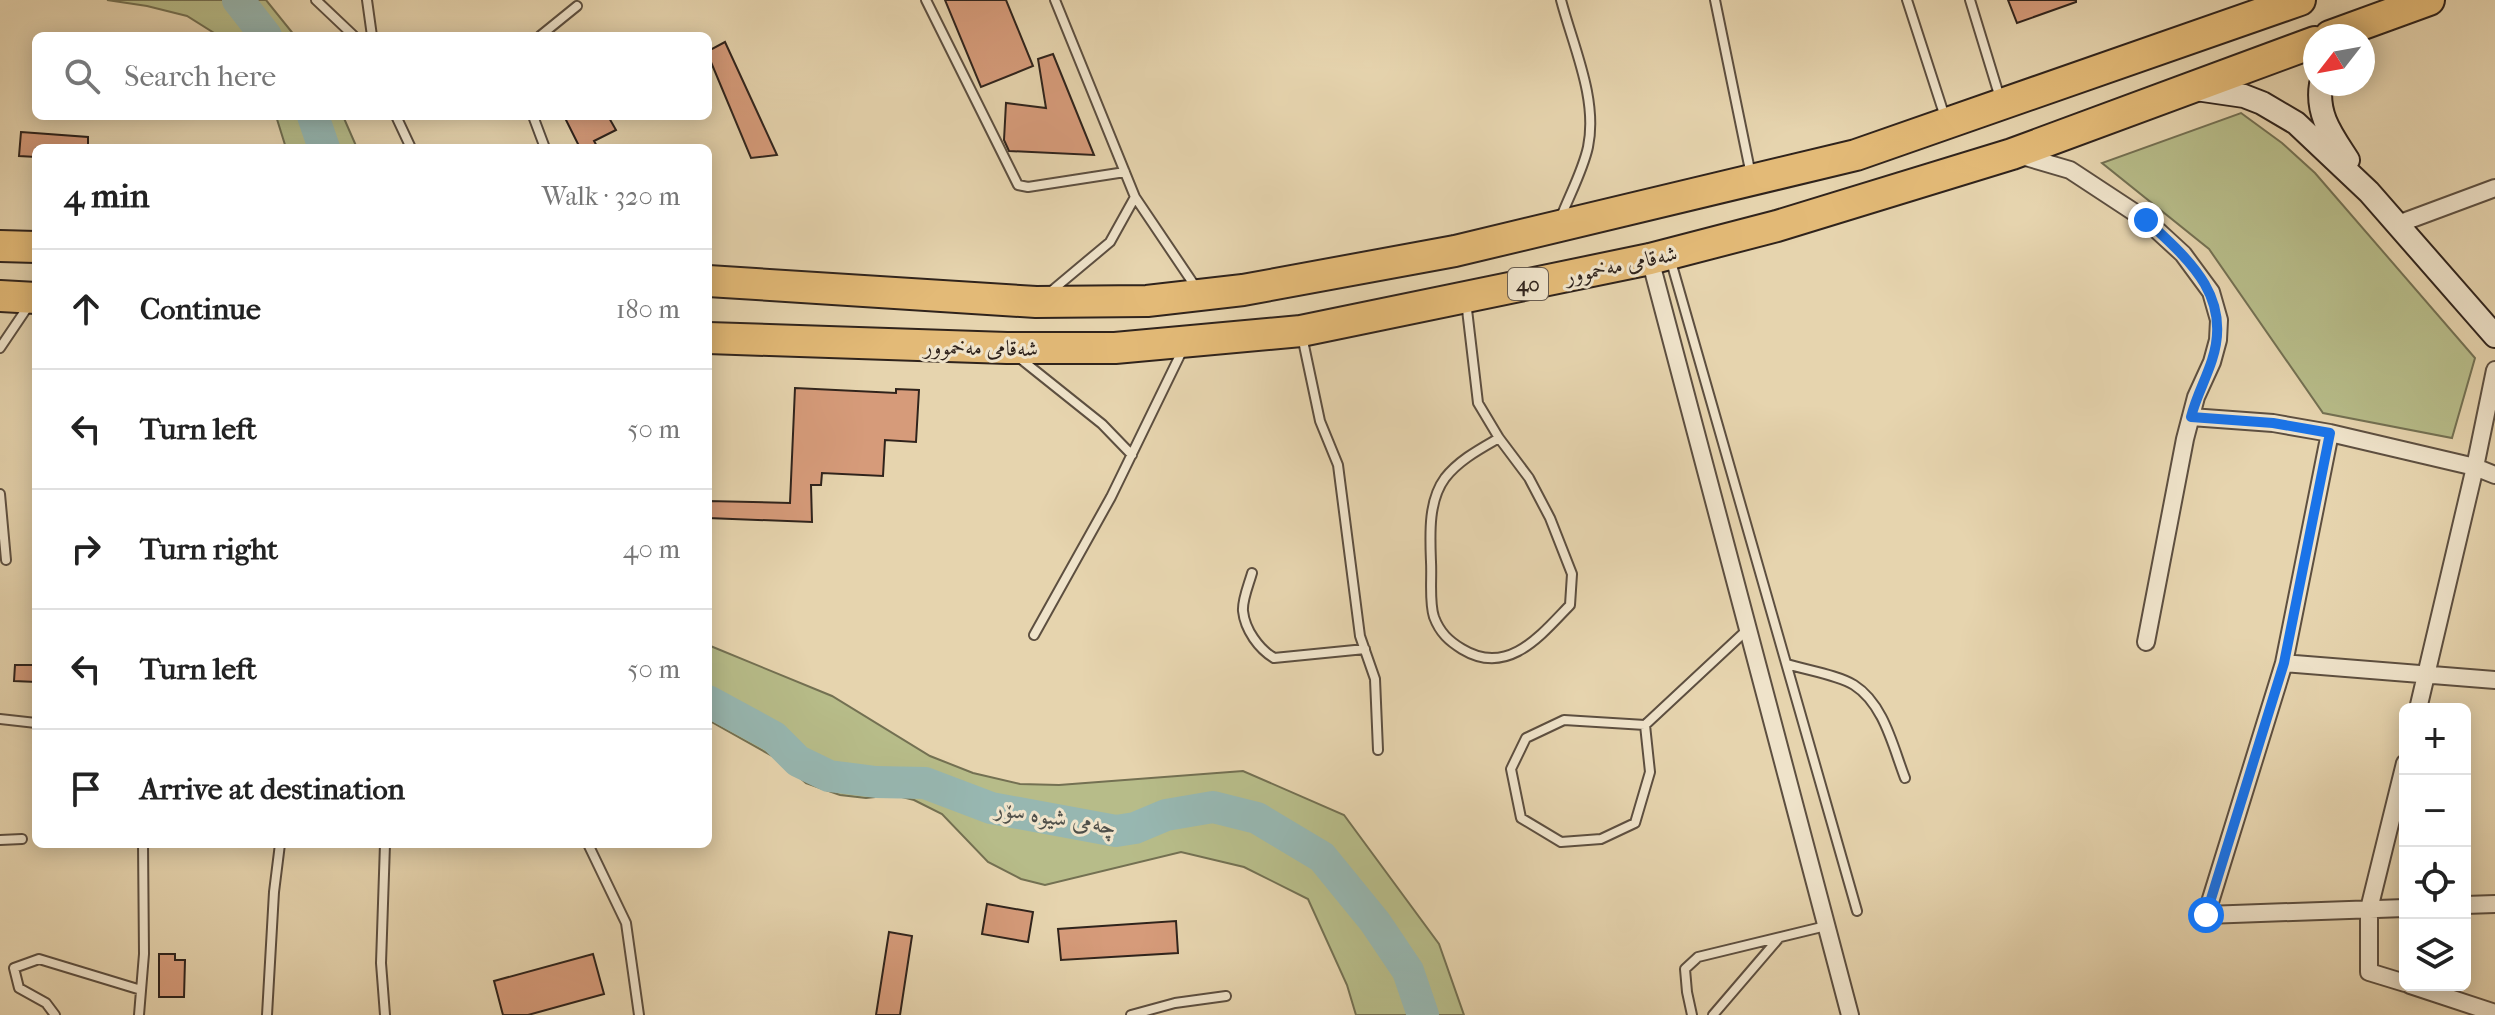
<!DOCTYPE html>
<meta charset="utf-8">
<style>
body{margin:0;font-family:"IM FELL French Canon",Amiri,serif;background:#f6f6f6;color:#222}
.controls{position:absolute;right:24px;bottom:24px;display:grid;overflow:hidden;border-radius:12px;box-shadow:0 4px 20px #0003}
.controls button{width:72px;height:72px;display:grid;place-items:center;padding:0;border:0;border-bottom:2px solid #e0e0e0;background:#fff;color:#222;font:40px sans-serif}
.compass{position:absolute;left:2303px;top:24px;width:72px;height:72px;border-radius:50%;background:#fff;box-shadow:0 4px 20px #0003;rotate:239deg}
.stop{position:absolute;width:24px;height:24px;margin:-18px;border:6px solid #1a73e8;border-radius:50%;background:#fff}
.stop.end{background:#1a73e8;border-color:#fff;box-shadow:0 2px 8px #0008}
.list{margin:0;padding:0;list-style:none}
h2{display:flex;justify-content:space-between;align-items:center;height:104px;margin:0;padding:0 32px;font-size:34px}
h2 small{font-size:26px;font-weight:400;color:#767676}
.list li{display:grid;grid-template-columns:52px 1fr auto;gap:24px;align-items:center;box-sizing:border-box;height:120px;padding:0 32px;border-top:2px solid #e0e0e0}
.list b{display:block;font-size:30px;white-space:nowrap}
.list em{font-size:26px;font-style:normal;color:#767676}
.icon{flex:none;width:44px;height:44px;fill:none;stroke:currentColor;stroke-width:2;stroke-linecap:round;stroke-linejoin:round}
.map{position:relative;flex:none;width:2495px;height:1015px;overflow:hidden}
.search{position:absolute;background:#fff;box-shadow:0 4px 20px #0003;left:32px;top:32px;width:680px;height:88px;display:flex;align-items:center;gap:20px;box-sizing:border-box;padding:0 28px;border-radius:12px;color:#767676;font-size:30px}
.panel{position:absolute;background:#fff;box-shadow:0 4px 20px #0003;left:32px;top:144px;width:680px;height:704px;border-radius:12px}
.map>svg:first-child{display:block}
.green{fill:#b7bc89;stroke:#737052;stroke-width:2}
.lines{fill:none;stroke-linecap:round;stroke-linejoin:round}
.river{stroke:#97b7b1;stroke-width:32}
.building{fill:#d69b7a;stroke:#2f231c;stroke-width:2}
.lane-casing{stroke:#5d4f40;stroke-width:12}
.street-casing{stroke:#5d4f40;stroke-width:20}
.secondary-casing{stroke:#2f231c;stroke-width:26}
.highway-casing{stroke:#2f231c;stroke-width:34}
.lane{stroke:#efe3ca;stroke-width:8}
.street{stroke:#efe3ca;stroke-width:16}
.secondary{stroke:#efe3ca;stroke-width:22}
.highway{stroke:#e3ba77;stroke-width:30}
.route{stroke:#1a73e8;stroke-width:10}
.labels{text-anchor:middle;stroke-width:6;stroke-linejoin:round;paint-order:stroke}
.shield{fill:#efe3ca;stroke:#695d50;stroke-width:2}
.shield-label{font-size:20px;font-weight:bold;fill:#2f231c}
.street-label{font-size:22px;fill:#2f231c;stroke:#efe3ca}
.water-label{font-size:24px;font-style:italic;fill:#4e4f49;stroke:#efe3ca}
</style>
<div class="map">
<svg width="2495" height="1015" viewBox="0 0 2495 1015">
<rect width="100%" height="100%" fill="#e6d4ae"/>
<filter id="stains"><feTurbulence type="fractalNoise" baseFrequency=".0025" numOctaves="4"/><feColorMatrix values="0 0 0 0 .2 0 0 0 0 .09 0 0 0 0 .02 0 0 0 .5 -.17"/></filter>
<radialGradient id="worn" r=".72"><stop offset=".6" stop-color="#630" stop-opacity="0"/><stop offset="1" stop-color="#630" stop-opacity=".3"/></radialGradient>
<path class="green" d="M107 0H266L295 36H219L187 16 147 6Z
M2241 113 2282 143 2315 173 2475 358 2452 438 2323 413 2209 249 2102 163Z
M276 116H343L357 148H286Z
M708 645 832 696 930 756 973 773 1020 784 1059 785 1243 771 1344 815 1439 944 1464 1015H1356L1347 985 1308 899 1244 867 1181 852 1045 885 1021 879 988 862 942 814 914 800 894 795 866 798 840 795 806 783 781 761 708 720Z"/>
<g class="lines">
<path class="river" d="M238 0 266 36
M313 116 324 148
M708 701 774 737 798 761 829 776 876 782 925 783 991 808 1116 831 1135 828 1166 815 1213 807 1257 818 1322 857 1375 922 1408 971 1423 1015"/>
</g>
<path class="building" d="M945 0H1006L1033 66 981 87Z
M2008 0H2076V2L2017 23Z
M725 42 777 155 751 158 708 55V51Z
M1053 54 1094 155 1009 151 1004 140 1006 103 1046 108 1038 59Z
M564 116H608L616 130 594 141 598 148H580Z
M21 132 88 137V148H36V157L19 156Z
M795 388 896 393V389L919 390 916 442 885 440 883 476 822 473 821 485H811L812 522 708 518V501L790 503Z
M15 665H36V682L14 681Z
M987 904 1033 912 1028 942 982 934Z
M1176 921 1178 953 1061 960 1058 929Z
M889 932 912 936 900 1015H876Z
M159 954H175V960H185L184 997H159Z
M593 954 604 994 528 1015H503L494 981Z"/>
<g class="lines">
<g class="lane-casing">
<path id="lane" d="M316 0 354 36
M367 0 372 36
M926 0 1018 185 1028 187 1125 172
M1055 0 1135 197 1197 289
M1561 0C1573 46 1598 99 1588 147 1583 170 1570 194 1561 217
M1715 0 1751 175
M1907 0 1945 117
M1970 0 2000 98
M540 36 577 6
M396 116 411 148
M533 116 545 148
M1670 258 1857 911
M1049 293 1110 242 1135 197
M1466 301 1478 403 1499 438 1529 478 1550 518 1572 574 1570 605C1541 635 1508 677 1462 649 1449 641 1440 633 1434 617 1429 602 1432 579 1431 562 1430 535 1428 501 1445 478 1459 460 1480 449 1499 438
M1302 336 1320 421 1338 465 1360 636 1375 679 1378 750
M0 348 29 305
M1017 356 1102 424 1132 455
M0 494 6 560
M1252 573C1249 584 1242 600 1243 611 1245 630 1259 649 1274 658L1365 649
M1034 635 1111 497 1183 349
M1787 664C1806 670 1838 675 1854 685 1884 704 1893 747 1905 778
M0 719 36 723
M1645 725 1564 720 1526 738 1511 769 1521 818 1561 842 1601 839 1635 823 1650 772 1645 725 1748 629
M0 840 22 839
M588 844 626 923 639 1015
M55 1015 46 1003 19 988 14 968 39 959 141 990
M139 1015 144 954 143 844
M267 1015 274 892 280 844
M385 1015 381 963 385 844
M1131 1015 1175 1003 1226 996
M1692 1015 1687 992 1685 969 1698 957 1826 926
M1713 1015 1779 938"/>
</g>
<g class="street-casing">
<path id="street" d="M2019 155 2070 170 2146 220 2183 254 2211 292 2219 320 2218 340 2212 362 2196 397 2185 439 2146 642
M2398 224 2495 188
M1650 259 1850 1015
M2191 417 2273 423 2330 433 2475 467 2495 475
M2330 433 2284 663 2206 915 2405 908
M2284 663 2495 680
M2418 709 2475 467 2495 370
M2405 763 2369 909V972L2405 983
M2465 905 2495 904
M2410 985 2495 1013"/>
</g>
<g class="secondary-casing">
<path id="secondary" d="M2321 84C2316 115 2332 135 2348 160
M2196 89 2244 96 2262 103 2296 123 2369 192 2495 336"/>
</g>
<g class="highway-casing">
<path id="highway" d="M2330 36 2429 0
M0 246 36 247
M708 281 1036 302 1147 301 1243 290 1455 251 1856 155 2300 0
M0 296 36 298
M708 338 1007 348H1115L1301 331 1650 259 1777 226 2012 154 2315 42"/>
</g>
<use href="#lane" class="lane"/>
<use href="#street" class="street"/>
<use href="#secondary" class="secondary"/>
<use href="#highway" class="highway"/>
</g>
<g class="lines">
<path class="route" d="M2146 220C2188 259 2233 296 2212 360 2206 379 2196 397 2191 417L2273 423 2330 433 2284 663 2206 915"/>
</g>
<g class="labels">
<rect class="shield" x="1508" y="268" width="40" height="32" rx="6"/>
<g class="shield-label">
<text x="1528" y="291">40</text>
</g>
<g class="street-label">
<text transform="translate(1621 264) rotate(-12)" y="8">شەقامی مەخموور</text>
<text transform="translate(981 347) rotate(1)" y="8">شەقامی مەخموور</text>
</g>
<g class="water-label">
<text transform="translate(1056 817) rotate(9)" y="8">چەمی شیوە سۆر</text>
</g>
</g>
<rect width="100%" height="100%" filter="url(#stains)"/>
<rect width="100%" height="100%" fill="url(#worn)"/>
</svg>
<div class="controls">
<button>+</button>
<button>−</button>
<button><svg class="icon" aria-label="locate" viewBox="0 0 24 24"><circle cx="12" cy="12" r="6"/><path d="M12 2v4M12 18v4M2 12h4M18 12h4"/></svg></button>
<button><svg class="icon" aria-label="layers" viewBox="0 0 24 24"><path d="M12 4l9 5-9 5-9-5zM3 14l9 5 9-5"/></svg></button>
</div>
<svg class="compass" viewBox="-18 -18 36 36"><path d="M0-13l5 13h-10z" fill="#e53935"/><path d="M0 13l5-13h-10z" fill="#767676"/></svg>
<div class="stop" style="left:2206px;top:915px"></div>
<div class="stop end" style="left:2146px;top:220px"></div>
<div class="search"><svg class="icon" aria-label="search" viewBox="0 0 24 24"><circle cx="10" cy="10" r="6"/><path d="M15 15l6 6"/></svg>Search here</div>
<section class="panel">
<h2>4 min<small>Walk · 320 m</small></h2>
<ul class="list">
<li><svg class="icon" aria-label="ahead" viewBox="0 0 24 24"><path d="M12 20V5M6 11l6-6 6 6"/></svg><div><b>Continue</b></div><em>180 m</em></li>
<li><svg class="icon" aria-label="left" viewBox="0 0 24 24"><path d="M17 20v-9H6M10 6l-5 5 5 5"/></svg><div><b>Turn left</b></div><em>50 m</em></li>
<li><svg class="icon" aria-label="right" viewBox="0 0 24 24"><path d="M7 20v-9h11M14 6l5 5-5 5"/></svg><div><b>Turn right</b></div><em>40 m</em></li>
<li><svg class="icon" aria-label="left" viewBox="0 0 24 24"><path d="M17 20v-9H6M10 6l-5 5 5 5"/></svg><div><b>Turn left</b></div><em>50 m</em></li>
<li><svg class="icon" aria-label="arrive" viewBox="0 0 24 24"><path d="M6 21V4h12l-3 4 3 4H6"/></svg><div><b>Arrive at destination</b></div></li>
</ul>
</section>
</div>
